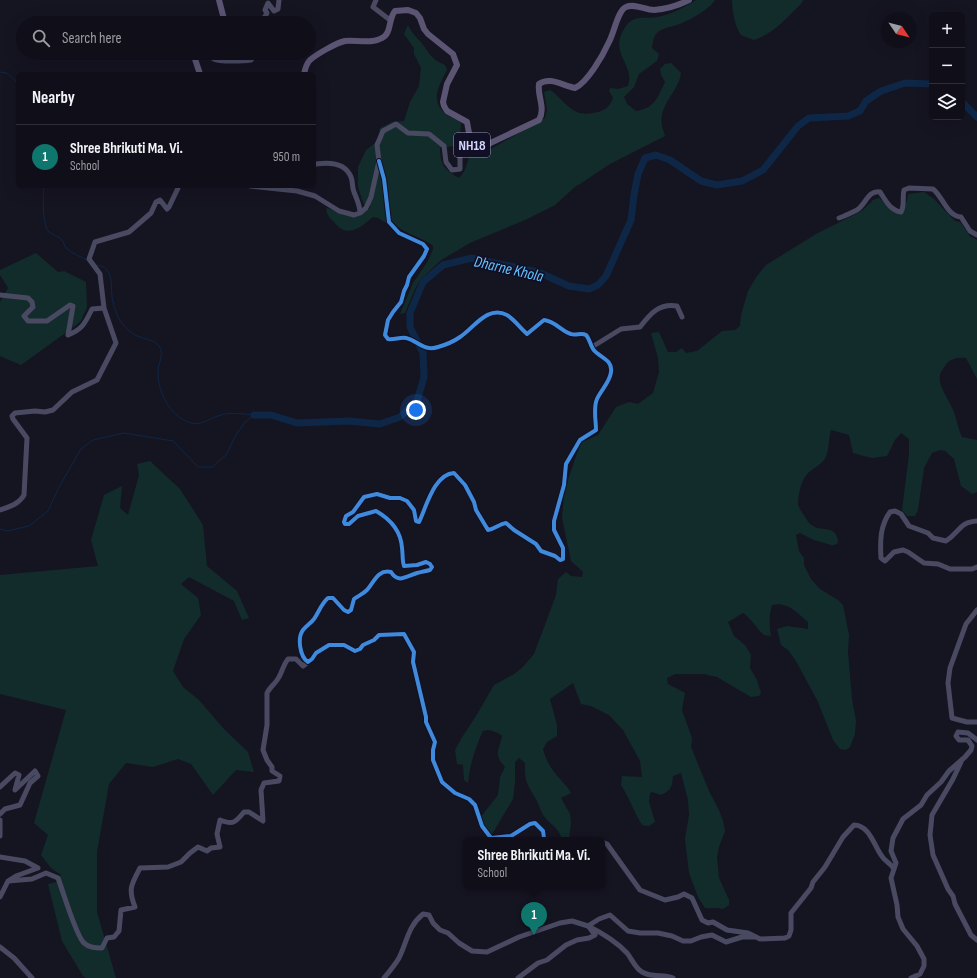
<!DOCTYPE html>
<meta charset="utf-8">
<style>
body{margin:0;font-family:"Sofia Sans Condensed",sans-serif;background:#191822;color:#f1f3f6}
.controls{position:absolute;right:12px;top:12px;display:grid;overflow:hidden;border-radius:6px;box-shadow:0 4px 16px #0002}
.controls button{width:36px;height:36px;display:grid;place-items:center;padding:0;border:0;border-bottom:1px solid #302f38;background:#100f19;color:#f1f3f6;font:20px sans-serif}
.compass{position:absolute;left:881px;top:12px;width:36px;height:36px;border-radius:50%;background:#100f19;box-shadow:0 4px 16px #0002;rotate:125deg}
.you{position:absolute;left:416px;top:410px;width:14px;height:14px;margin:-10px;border:3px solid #fff;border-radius:50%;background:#1a73e8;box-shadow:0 0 0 6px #1a73e833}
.badge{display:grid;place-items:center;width:26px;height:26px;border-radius:50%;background:#0f766e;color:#fff;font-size:13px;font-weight:700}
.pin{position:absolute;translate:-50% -33px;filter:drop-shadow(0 1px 2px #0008)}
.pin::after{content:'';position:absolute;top:21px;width:14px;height:12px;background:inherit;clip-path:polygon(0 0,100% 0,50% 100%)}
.popup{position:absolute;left:463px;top:837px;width:142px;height:52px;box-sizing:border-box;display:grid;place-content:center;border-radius:6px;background:#100f19;filter:drop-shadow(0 1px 3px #0005);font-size:13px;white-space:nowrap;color:#9c9ca2}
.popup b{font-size:15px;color:#f1f3f6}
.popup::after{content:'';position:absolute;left:50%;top:100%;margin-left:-8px;border:8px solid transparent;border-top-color:#100f19}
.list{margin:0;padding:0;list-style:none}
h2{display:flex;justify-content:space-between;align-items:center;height:52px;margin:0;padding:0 16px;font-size:17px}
h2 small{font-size:13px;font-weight:400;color:#9c9ca2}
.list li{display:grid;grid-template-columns:26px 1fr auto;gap:12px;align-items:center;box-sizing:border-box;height:64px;padding:0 16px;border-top:1px solid #302f38}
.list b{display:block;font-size:15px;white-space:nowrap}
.list p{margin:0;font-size:13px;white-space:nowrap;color:#9c9ca2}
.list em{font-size:13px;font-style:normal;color:#9c9ca2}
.icon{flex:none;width:22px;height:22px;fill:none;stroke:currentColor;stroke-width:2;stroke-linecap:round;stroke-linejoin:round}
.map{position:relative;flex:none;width:977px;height:978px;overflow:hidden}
.search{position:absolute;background:#100f19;box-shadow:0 4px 16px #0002;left:16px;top:16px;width:300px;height:44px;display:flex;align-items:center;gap:10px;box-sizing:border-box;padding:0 14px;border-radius:22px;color:#9c9ca2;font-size:15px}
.panel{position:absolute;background:#100f19;box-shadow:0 4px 16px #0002;left:16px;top:72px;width:300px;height:116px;border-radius:6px}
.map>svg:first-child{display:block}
.green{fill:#122c2b}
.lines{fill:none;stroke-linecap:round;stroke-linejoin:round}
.stream{stroke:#0e2747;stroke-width:1}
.river{stroke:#0e2747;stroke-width:7}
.minor{stroke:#494a62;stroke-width:5}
.major{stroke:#5c5473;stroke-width:6}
.cycleway-casing{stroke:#110f26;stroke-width:6}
.cycleway{stroke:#408adc;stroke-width:4}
.labels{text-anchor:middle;stroke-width:3.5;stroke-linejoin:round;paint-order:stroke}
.shield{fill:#110f26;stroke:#9a99be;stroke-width:1}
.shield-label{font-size:14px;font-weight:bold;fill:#d5d4ff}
.water-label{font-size:16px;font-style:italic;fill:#62c2ff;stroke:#110f26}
</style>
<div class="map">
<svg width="977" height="978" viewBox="0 0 977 978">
<rect width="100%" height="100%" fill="#151421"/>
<path class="green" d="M696 0H715C710 9 687 22 677 25 670 27 662 28 657 33 653 37 653 42 652 48L659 54 657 61 639 74 634 87 624 97 627 104 636 111C654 109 658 97 665 82L661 75 660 69 665 64 671 63 681 73C679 92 658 104 662 126 663 129 664 133 665 136L610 164 580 184 576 186 555 205 525 220 470 243 441 260 420 280 415 289 405 313 400 314 413 283 428 261 433 249V246C423 237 397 232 392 220L386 223 378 218 373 217C360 228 347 239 334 222 330 218 327 215 326 209L328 208C344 216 356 222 370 208V205H364L358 187V167L366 150 375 143 378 138 380 128 392 122 404 121 410 102 419 86 421 68 414 54V48L404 34 408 25C411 32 415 36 420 41 429 52 430 59 445 65L447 70C439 86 429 101 447 115 452 118 457 119 461 123V125L459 143 455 147 452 146 440 148C440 165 445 170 459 178 466 171 467 163 470 154L489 150 545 118 547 110 544 92 550 90C568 103 572 119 598 112 606 110 610 106 613 98L609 91 610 88 618 89 628 86C635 65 610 54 623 31 625 27 628 22 633 20 640 16 649 19 657 17 671 15 684 7 696 0Z
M732 0H803L801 4C784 20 776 32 754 40 750 38 744 37 741 35 735 28 732 9 732 0Z
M924 192 934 199 955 221 960 222 970 236 977 240V379L966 358C959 357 951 358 946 364 945 367 940 372 940 375 937 385 950 401 953 410 957 419 958 429 962 437L977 440V492L972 494 961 486 954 459 945 451 940 450 932 453 924 468 918 510 915 516H907L902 510 909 454V439L901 433 895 440 887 456 872 458 853 453 849 435 831 430C828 440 830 451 824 460 820 465 814 468 809 472 801 479 799 492 798 503 798 507 801 510 803 514 806 518 808 523 813 526 823 532 837 524 838 543L834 545H831L814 540 800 533 796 535 799 551 804 558V565L811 579 820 589 838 600 843 605 849 635 848 652 852 699 856 721 855 734 850 747 846 750 840 749 833 740 818 702 796 661 788 650 781 645 777 629 787 626 808 629V622C797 613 788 601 772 605 769 616 769 624 771 636L764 635C756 628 752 619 743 613L728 622 734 636 745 645 751 655 750 668 757 680 761 693 759 696 751 697 717 677 704 674H675L667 678 668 684 685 693 682 710 692 738 691 747 709 791 719 810 723 821 725 831 719 847 717 857 719 878 729 900V905L723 909 718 908H705L698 897 689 873 685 839 689 815 688 800 681 773 673 776C672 788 671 790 661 795L652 792 650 793 649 802 655 822 649 826 642 825C634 812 629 797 621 785L622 776 642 777 640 761 623 730 609 715 591 706 581 704 573 683 550 699 557 725V736L547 742 543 749C546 761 552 771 561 780 565 785 568 787 571 793L561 798 570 814 571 822 569 840H562C559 826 548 824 542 813 540 809 539 805 537 801 528 785 524 783 525 763L519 758 515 762V782L513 799 491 836 483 831 480 818 498 795 500 777 505 767C493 754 499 751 502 736 497 732 490 729 483 731 475 748 470 764 468 783L464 780 463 765 457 764 455 750 461 739 476 716 494 685 514 674 522 668 534 654 556 595 558 579 566 572 571 576 582 577 583 572 571 561 562 518 564 495 569 477 576 456 582 442 598 435 616 407 629 402 638 404 653 393 659 372 658 358 651 333 659 332 668 352H676L682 348 686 353 697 351 722 331 735 330 740 326 741 315 748 291 757 276 766 265 816 234 862 211 873 200 879 198 896 212H901L907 201 908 194Z
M36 253 58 272 64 271 86 282 87 307 81 321 71 329 21 365 0 356V302L8 288 0 275V270Z
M150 461 180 489 203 525 207 566 237 591 249 618 242 620 234 601 189 577 181 584 198 598 201 615 184 639 173 671 183 687 199 700 223 728 248 752 254 772 236 770 213 795 191 764 178 759 153 767 126 763 109 784 97 852V912L116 978H86L83 976 62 941 48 884 57 882 61 875 51 868 41 855 48 835 34 823 66 710 0 694V575L98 566 91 540 104 495 122 486 120 508 128 515 139 475 137 464Z"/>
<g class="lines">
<path class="stream" d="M0 72 7 73 18 83
M44 186C43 196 42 225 49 232 52 235 59 236 62 240 64 242 64 246 66 248 72 254 81 256 88 261
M96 265C100 266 104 266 107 270 114 279 110 292 113 302 114 307 117 314 119 319 124 326 129 332 137 336 144 339 157 340 160 348 164 356 158 363 158 371 157 389 168 412 184 420 200 429 206 419 221 415 231 412 244 414 254 415
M0 529 7 531 29 526 48 511 59 487 81 449 93 440 124 433 173 441 198 467H212L226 455 236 435 245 422 254 415"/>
<path class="river" d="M962 102 977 117
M254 415H271L297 423 349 421 380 424 400 417 417 401 424 377 423 353 410 327V313L423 282 443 265 472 258 538 272 569 286 589 289 598 285 606 276 631 220 634 195 638 174 645 158 656 155 670 160 701 181 717 185 742 181 763 170 798 126 809 118 848 116 860 111 866 101 881 91 905 83 932 84"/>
<path class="minor" d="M376 0 373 7 390 20
M261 23 267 13 265 10 268 3 274 11 278 9 279 0
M206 53C209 55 211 58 214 59 219 62 245 61 251 60L256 53
M379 161 384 179 389 222 399 233 423 244 427 249 424 256 409 277 407 285 404 291 401 302 393 312 388 320 385 335 388 339C394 340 400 337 406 338 417 340 424 352 438 347 445 345 453 342 460 337 474 328 487 305 507 315 515 320 520 328 527 334L544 320C555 321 561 331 571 334 576 336 581 332 586 335 589 338 590 344 593 349 598 357 613 359 611 372 610 382 601 390 597 399 593 408 596 420 596 430L580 440 566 464 564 485 554 521V530L563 548V559L560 560 555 556 541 551 536 544 514 530 506 523C499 524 495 529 488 530L476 510 474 502 465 485 454 473C434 474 426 508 419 522L416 521 414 510 407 501 400 498H390L377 494 364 497 353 512 346 516 344 522 345 524H349L358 516 376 511C390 519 401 531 402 548 403 554 402 560 404 566L417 565 426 562 430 564 432 567 430 570C426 571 421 572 417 573 407 576 398 584 391 572 378 569 374 582 367 590 363 594 358 596 354 599L351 610 348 612 344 610 333 598H328C321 604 319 612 314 619 311 623 306 626 303 630 297 638 300 657 308 662L312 659 316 653 329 645H344L355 651 360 649 363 645 374 640 379 635 404 634 414 652 413 662 426 717V722L435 742 433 750V760L442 782 455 793 469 799 475 805 482 826 491 838 511 836 530 824 535 823 543 831 544 838 546 840
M316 164C329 162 345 162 351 177 353 182 352 188 354 192 357 200 360 205 360 213
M250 186 297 191 315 196 339 211 354 215 360 213 366 208 371 197 379 161 377 145 383 131 396 124 408 133 429 134 444 146 446 162 452 170 460 169V149L462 141 470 142
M839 218C845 216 851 213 857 210 866 204 868 190 880 192 886 201 890 210 901 212 905 205 902 198 904 190L909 188 933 189C943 197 947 216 961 217L970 231 977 235
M0 295 28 298 32 302 33 307 24 316 28 321H47L70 305 73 306 68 335C83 329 85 323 92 309L104 308
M592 347 621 329 640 327C650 314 659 303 677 306L682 317
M0 510C9 507 19 504 24 495L27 438 13 419 12 416 15 413 35 411 45 412 53 410 72 392 97 380 116 343 104 308 100 274 89 259 95 242 129 232 151 213 156 202 160 200 167 209 169 207 179 186
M977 521C959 522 960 532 946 541L933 538 928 533 909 526 901 514 895 511 890 512C880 526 880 541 881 558L885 561 894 552 903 550 908 552 924 563 938 564 950 569H972L977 567
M977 610 966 624 950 668 948 683 952 718 967 722H977
M961 762 953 779 932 815 930 835 933 855 948 889 953 896 955 904 971 935 977 940
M0 787 15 773 19 775 15 790 35 771 38 776 30 783 20 805 5 809 0 814
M0 820V836
M602 842 607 844 640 890 665 900 678 897 684 894 692 898 702 920 708 923 713 922 727 930 748 933 760 939 785 938 789 936 791 930V913L811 888 813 882 825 867 843 837 854 825C869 825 874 845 881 855 885 862 890 862 894 869
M0 857 25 861 38 868 16 876 8 881 0 897
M8 881 32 879 46 873 58 878C63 891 76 936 84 943 89 948 96 948 102 948L107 938 114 937 119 931 121 910 135 907C128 889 131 885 140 868L168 867 181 862 190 853 198 847 207 851 211 848 220 847 217 834 220 820C233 825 235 823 244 812H249L263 821 261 790 264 783 279 781 280 776 272 771V767L267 760 263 750 267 725V693C270 687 276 683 279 677 283 670 283 665 288 659H296L303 666 308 662
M588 926C602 933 616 941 627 953 632 959 635 968 642 972 652 978 663 974 673 978
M0 947 14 958 32 978
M384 978C389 972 395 965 399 958 407 942 408 926 423 914L429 915 433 923 440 930 448 933 459 943 472 951 487 952 519 937 560 923 572 921 588 926 599 919 610 915 628 931 640 933H658L672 936 683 941H691L701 937 712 935 726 942 742 937H754
M518 978 538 963 547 960 566 945 577 940 589 938 595 935 589 927
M911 978 920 974 924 966V959L917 946 903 929 898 917 897 905 891 878 896 863 891 851 893 838 903 819 921 805 927 795 941 782 949 771 965 757 971 750 972 746 968 740H959L956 736 958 732 968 733 977 740"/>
<path class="major" d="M219 0 225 23
M193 53 200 74
M304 74C305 69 306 64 310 60 317 54 336 43 345 41 357 40 372 44 382 38 392 33 388 19 395 11L408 10 416 13 420 18 424 29 428 34 453 54 457 65 447 84 443 102 444 106 447 111 467 122 471 144 478 147H482L539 120C546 108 537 96 539 84 550 76 563 86 575 88 588 82 603 55 609 42 614 33 618 10 626 7 635 3 645 10 654 10 665 9 679 5 689 0"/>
<g class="cycleway-casing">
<path id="cycleway" d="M379 161 384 179 389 222 399 233 423 244 427 249 424 256 409 277 407 285 404 291 401 302 393 312 388 320 385 335 388 339C394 340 400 337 406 338 417 340 424 352 438 347 445 345 453 342 460 337 474 328 487 305 507 315 515 320 520 328 527 334L544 320C555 321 561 331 571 334 576 336 581 332 586 335 589 338 590 344 593 349 598 357 613 359 611 372 610 382 601 390 597 399 593 408 596 420 596 430L580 440 566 464 564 485 554 521V530L563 548V559L560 560 555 556 541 551 536 544 514 530 506 523C499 524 495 529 488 530L476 510 474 502 465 485 454 473C434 474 426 508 419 522L416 521 414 510 407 501 400 498H390L377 494 364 497 353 512 346 516 344 522 345 524H349L358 516 376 511C390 519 401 531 402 548 403 554 402 560 404 566L417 565 426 562 430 564 432 567 430 570C426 571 421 572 417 573 407 576 398 584 391 572 378 569 374 582 367 590 363 594 358 596 354 599L351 610 348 612 344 610 333 598H328C321 604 319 612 314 619 311 623 306 626 303 630 297 638 300 657 308 662L312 659 316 653 329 645H344L355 651 360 649 363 645 374 640 379 635 404 634 414 652 413 662 426 717V722L435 742 433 750V760L442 782 455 793 469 799 475 805 482 826 491 838 511 836 530 824 535 823 543 831 544 838 546 840"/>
</g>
<use href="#cycleway" class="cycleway"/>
</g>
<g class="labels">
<rect class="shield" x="454" y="133" width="36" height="24" rx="3"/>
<g class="shield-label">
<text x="472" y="150">NH18</text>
</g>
<g class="water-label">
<text transform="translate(509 268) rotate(13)" y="6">Dharne Khola</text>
</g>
</g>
</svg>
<div class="controls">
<button>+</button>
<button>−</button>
<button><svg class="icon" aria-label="layers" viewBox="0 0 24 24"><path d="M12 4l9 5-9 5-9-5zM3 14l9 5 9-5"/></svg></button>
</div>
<svg class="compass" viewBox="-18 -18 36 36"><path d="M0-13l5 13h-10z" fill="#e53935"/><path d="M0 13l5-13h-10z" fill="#9c9ca2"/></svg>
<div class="you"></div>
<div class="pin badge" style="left:534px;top:935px">1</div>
<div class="popup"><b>Shree Bhrikuti Ma. Vi.</b>School</div>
<div class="search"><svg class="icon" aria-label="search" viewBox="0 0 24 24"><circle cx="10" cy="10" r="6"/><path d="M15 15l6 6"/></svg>Search here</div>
<section class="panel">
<h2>Nearby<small></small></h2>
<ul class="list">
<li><span class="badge">1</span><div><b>Shree Bhrikuti Ma. Vi.</b><p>School</p></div><em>950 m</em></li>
</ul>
</section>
</div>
